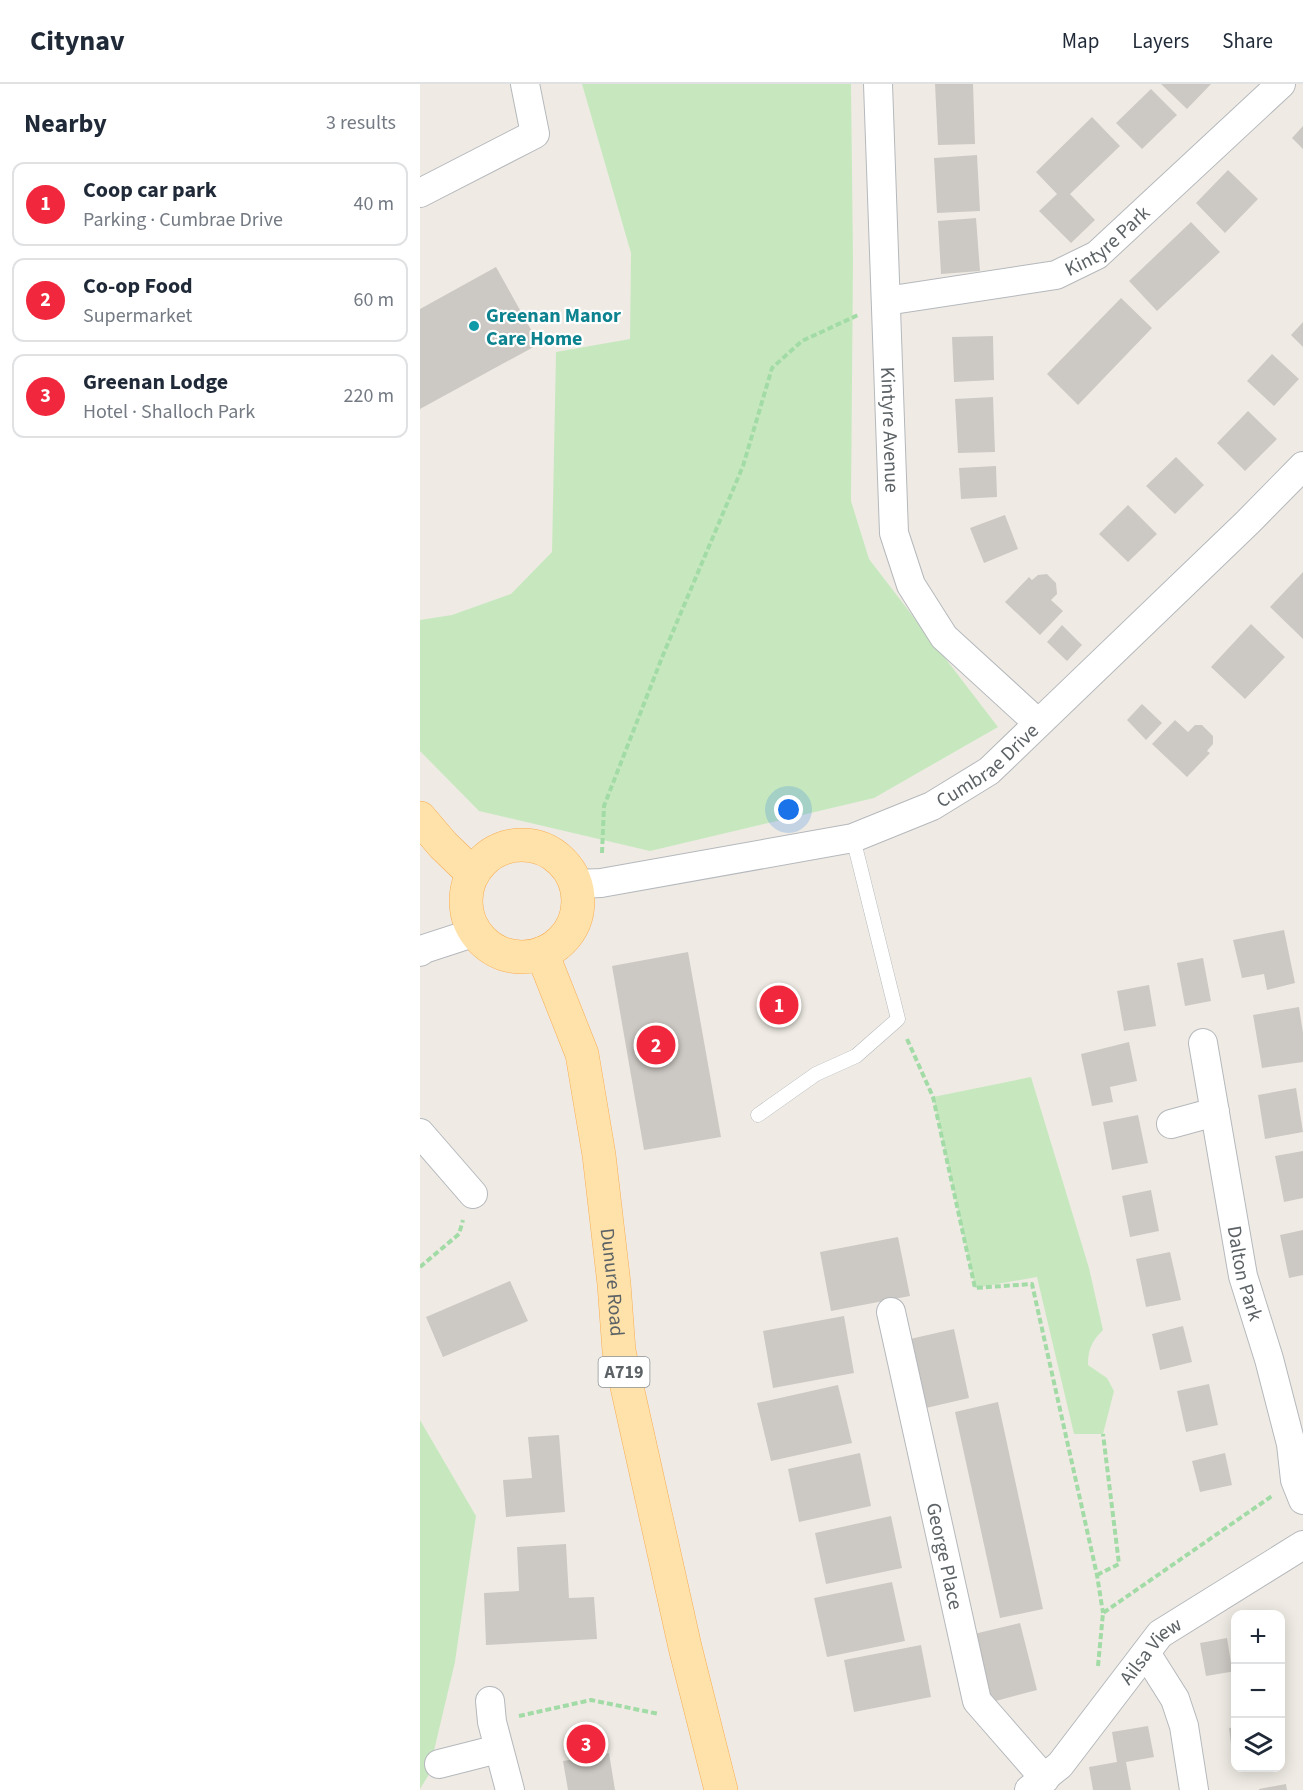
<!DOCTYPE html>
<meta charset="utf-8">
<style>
body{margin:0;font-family:"Source Sans 3",sans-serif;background:#f6f6f7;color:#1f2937}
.controls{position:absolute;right:18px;bottom:18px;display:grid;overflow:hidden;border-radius:12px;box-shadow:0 3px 15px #0003}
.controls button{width:54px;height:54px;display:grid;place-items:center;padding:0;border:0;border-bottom:2px solid #e0e1e3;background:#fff;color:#1f2937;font:30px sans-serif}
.you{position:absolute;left:369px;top:726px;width:21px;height:21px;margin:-15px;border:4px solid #fff;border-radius:50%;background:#1a73e8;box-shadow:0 0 0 9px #1a73e833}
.badge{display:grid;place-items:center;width:39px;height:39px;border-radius:50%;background:#f1283d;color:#fff;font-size:20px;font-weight:700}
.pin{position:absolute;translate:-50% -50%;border:3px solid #fff;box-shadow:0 2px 6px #0006}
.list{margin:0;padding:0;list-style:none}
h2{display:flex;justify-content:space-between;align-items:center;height:78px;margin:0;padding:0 24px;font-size:26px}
h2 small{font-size:20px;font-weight:400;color:#747a83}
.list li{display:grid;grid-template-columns:39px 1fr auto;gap:18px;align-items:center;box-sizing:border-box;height:84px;margin:0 12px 12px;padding:0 12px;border:2px solid #e0e1e3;border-radius:12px}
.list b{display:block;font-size:22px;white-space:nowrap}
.list p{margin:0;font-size:20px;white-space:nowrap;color:#747a83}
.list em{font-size:20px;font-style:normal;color:#747a83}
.icon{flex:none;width:33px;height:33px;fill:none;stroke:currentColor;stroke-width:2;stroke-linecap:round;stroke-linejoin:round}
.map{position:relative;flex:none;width:883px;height:1706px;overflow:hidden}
header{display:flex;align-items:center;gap:36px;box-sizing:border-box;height:84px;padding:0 30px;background:#fff;border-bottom:2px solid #e0e1e3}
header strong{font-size:28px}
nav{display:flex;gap:33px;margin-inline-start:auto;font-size:21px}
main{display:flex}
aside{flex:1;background:#fff}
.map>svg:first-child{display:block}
.green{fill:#c7e8bf}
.building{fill:#ccc8c3}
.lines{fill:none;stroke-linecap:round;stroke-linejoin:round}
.lane-casing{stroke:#b5b8bc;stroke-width:15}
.street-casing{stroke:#b5b8bc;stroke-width:30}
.primary-casing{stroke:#f8ad54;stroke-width:34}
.path{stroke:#a2dba6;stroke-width:4;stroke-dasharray:6 3;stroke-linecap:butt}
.lane{stroke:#fff;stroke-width:14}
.street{stroke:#fff;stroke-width:28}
.primary{stroke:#ffe2a9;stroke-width:33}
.culture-dot{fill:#0f9aa8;stroke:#fff;stroke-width:2}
.labels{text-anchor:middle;stroke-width:4.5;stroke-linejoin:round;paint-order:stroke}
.shield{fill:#fff;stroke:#8d9193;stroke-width:1.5}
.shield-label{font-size:18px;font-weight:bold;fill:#5c6265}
.street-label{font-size:20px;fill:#5c6265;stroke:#fff}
.culture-label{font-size:20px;font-weight:bold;fill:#0d838f;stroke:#fff;text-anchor:start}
</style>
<header>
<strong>Citynav</strong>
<nav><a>Map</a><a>Layers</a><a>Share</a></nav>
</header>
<main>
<aside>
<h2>Nearby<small>3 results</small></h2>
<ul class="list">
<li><span class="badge">1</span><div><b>Coop car park</b><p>Parking · Cumbrae Drive</p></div><em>40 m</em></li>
<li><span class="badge">2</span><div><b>Co-op Food</b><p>Supermarket</p></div><em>60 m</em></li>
<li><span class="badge">3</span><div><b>Greenan Lodge</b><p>Hotel · Shalloch Park</p></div><em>220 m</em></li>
</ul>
</aside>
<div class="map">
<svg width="883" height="1706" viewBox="0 0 883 1706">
<rect width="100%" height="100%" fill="#efebe4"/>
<path class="green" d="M162 0H431L433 177 431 417 449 475 578 643 454 714 230 767 59 727 0 667V536L32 531 91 510 132 468 136 268 210 255 211 169Z
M611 993 669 1184 683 1246C672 1257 668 1265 668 1281L687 1294 694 1307 683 1350H654L617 1193 555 1204 513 1013Z
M0 1336 56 1432 35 1578 8 1692 0 1705Z"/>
<path class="building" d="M515 0H553L555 60 518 61Z
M741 0H791L767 25Z
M731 5 757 31 722 65 696 39Z
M672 33 700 62 650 110 675 136 651 159 619 127 637 110 616 88Z
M883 42V65L872 54Z
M557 71 560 127 517 129 514 74Z
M808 86 838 115 805 149 776 119Z
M556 134 560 187 521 190 518 137Z
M771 138 800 168 737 227 709 197Z
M76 183 119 260 0 325V225Z
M701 214 732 244 658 321 627 290Z
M883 238V263L871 251Z
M573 252 574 296 534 298 532 253Z
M852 270 879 295 854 322 827 297Z
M573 313 575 368 538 369 535 315Z
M828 327 857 355 825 387 797 359Z
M756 373 784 401 755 430 726 402Z
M576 382 577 413 541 415 539 384Z
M708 421 737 450 708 478 679 450Z
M585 431 598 465 564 479 550 444Z
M883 488V555L850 523Z
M627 490 636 499 637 510 631 516 643 527 620 551 585 518 609 493 612 496 618 491Z
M831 540 865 573 825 615 791 583Z
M642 541 662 561 647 577 627 558Z
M722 620 742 639 726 656 707 636Z
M755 636 768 648 775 641H782L793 652V660L787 667 790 669 767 693 732 660Z
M864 846 875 899 847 906 844 890 822 894 813 856Z
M268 868 301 1053 224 1066 192 882Z
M783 874 791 917 765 922 757 879Z
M729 901 736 942 704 947 697 907Z
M879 923 883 949V978L842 984 833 931Z
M709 958 717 997 690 1003 693 1018 672 1022 661 970Z
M876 1004 883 1048 845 1055 838 1011Z
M718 1031 728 1079 692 1086 683 1038Z
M883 1067V1114L864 1118 855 1072Z
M731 1106 739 1147 710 1153 702 1112Z
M883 1146V1191L869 1194 860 1151Z
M478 1153 490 1212 411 1227 400 1168Z
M750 1168 761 1216 726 1223 716 1175Z
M90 1197 108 1237 23 1273 6 1233Z
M424 1232 434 1289 353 1304 343 1247Z
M763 1242 772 1278 740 1286 732 1250Z
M534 1245 549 1314 506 1324 490 1255Z
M789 1300 798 1341 766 1348 757 1307Z
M418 1301 432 1359 351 1377 337 1319Z
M578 1318 623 1525 580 1534 535 1328Z
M139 1351 145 1428 86 1433 83 1396 112 1394 108 1353Z
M440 1369 451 1422 379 1438 368 1385Z
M805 1369 812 1401 780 1408 772 1377Z
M471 1432 482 1484 406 1500 395 1449Z
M146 1460 149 1514 174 1513 177 1555 66 1561 64 1509 99 1507 97 1463Z
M472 1498 485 1557 407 1573 394 1514Z
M600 1539 617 1606 572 1618 554 1550Z
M807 1554 811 1579 816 1578V1587L786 1592 780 1559Z
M501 1561 511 1613 434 1628 424 1576Z
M728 1642 734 1673 706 1678 711 1706H673L669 1683 697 1678 692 1648Z
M816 1643V1684H814L809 1644Z
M189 1669 195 1706H148L143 1677Z
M866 1700 867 1706H839V1705Z"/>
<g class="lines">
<g class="lane-casing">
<path id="lane" d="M338 1031 396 990 436 972 478 935 433 754"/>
</g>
<g class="street-casing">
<g id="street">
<path id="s1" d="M458 0 474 449 491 501 524 553 618 639"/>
<path d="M0 109 115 50 105 0"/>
<path id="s2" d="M466 217 636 191 677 171 861 0"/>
<path id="s3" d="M156 800 181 799 433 754 512 722 569 687 828 438 883 382"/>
<path d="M0 868 4 865 56 848"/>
<path id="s4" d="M783 959 823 1192 849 1275 871 1360 875 1396 883 1416"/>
<path d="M751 1040 795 1028"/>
<path d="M0 1049 53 1110"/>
<path id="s5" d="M471 1228 557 1617 625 1695"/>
<path d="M726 1569 755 1615 764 1642 774 1706"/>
<path d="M70 1617 72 1638 90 1706"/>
<path d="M19 1680 78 1665"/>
<path id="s6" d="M609 1706 640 1681 740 1550 883 1461"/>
</g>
</g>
<g class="primary-casing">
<g id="primary">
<path d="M0 734 23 761 53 790"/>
<circle cx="102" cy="817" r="56"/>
<path id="s7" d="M122 869 162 970 179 1071 194 1200 199 1267 265 1563 301 1706"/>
</g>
</g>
<path class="path" d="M182 769 184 722 243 571 323 382 352 284 382 257 438 231
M487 955 513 1013 555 1204 612 1200 677 1491 683 1529
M0 1183 39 1150 43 1136
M677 1491 699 1480 683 1350
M678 1582 683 1529 852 1412
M99 1632 171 1616 239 1630"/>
<use href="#lane" class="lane"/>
<use href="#street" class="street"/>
<use href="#primary" class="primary"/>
</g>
<circle class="culture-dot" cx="54" cy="242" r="6"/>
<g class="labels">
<rect class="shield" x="178.5" y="1273" width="51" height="30" rx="4.5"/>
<g class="shield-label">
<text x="204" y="1294">A719</text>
</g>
<g class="street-label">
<text dy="7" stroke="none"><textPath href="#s2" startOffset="234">Kintyre Park</textPath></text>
<text dy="7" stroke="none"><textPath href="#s1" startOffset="346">Kintyre Avenue</textPath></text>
<text dy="7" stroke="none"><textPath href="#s3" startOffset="435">Cumbrae Drive</textPath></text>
<text dy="7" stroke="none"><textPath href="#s4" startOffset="234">Dalton Park</textPath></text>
<text dy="7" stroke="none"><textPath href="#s7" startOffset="339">Dunure Road</textPath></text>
<text dy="7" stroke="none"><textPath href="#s5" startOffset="250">George Place</textPath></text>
<text dy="7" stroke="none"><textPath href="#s6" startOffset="186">Ailsa View</textPath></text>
</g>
<g class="culture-label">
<text x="66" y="238">Greenan Manor<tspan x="66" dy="23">Care Home</tspan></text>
</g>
</g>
</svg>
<div class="controls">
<button>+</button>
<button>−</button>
<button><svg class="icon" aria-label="layers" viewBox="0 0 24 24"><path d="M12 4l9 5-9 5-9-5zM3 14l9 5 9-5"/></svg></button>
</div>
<div class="you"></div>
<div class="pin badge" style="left:359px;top:921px">1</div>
<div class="pin badge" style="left:236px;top:961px">2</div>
<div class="pin badge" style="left:166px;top:1660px">3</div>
</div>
</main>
